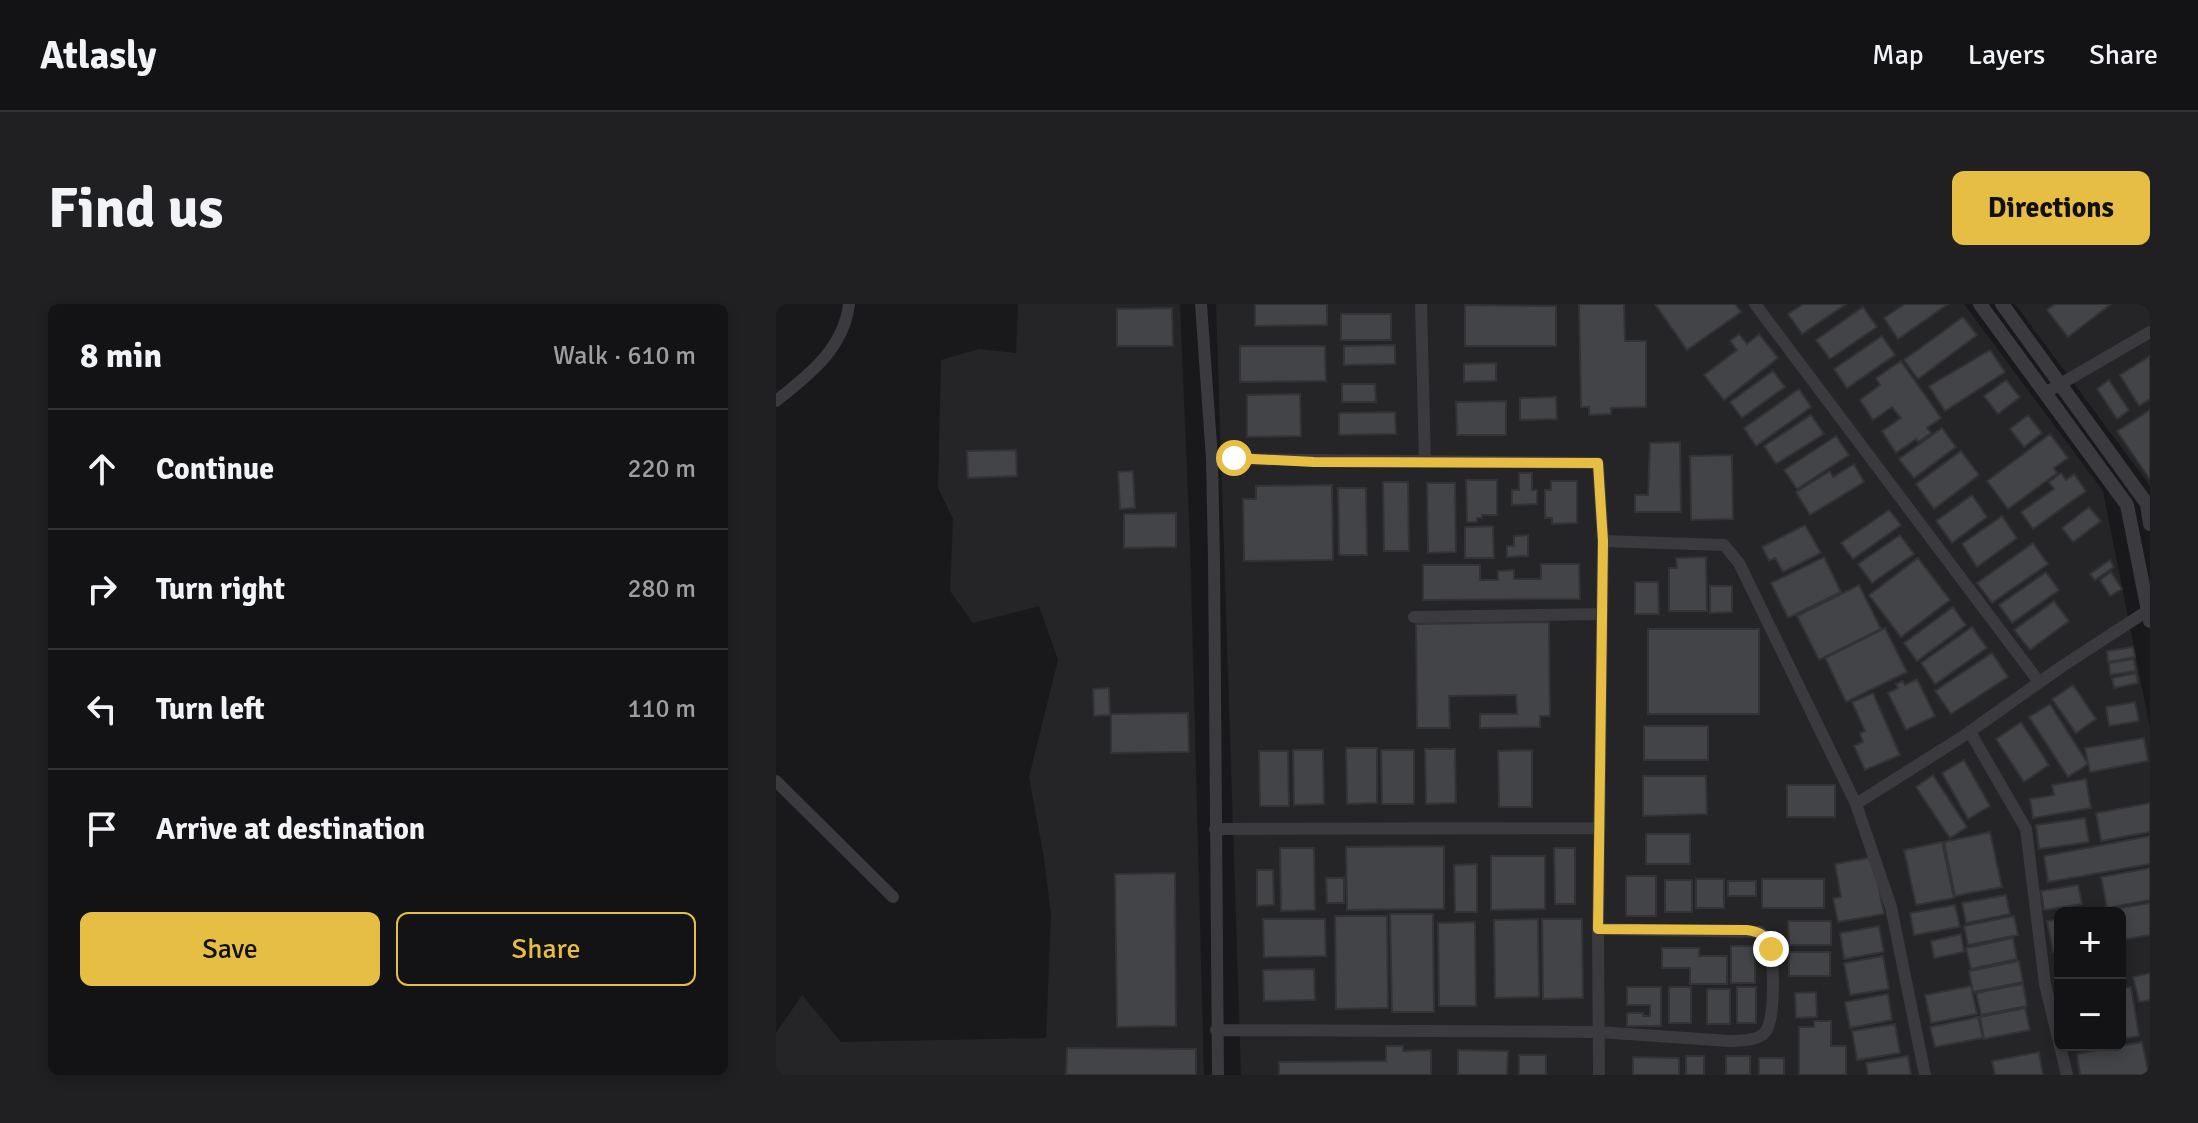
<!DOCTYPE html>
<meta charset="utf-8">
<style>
body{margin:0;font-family:Signika,sans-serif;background:#202022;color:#f1f3f6}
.controls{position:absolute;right:24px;bottom:24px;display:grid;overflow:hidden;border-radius:12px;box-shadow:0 4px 12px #0003}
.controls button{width:72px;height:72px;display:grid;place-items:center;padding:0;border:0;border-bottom:2px solid #323234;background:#131214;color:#f1f3f6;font:40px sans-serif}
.stop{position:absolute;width:24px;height:24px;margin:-18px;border:6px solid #e7be44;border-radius:50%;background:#fff}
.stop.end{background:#e7be44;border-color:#fff;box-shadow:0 2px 8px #0008}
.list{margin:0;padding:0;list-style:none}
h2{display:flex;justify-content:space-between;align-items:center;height:104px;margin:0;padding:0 32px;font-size:34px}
h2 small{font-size:26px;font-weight:400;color:#9d9ea0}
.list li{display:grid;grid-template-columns:52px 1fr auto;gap:24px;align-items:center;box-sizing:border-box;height:120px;padding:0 32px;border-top:2px solid #323234}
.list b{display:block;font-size:30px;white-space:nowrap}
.list em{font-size:26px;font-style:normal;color:#9d9ea0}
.actions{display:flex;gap:16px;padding:24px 32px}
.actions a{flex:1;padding:18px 0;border:2px solid #e7be44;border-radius:12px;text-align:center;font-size:28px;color:#e7be44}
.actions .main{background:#e7be44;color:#111}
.icon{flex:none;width:44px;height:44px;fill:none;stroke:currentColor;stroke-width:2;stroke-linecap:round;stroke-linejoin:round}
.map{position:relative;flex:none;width:1374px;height:771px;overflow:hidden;border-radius:12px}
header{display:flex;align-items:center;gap:48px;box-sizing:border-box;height:112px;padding:0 40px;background:#131214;border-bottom:2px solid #323234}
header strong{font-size:38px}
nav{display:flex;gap:44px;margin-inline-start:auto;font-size:28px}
.intro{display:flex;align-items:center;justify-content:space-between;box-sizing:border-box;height:192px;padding:0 48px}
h1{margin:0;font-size:56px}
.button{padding:20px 36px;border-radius:12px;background:#e7be44;color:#111;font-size:28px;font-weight:700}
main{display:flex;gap:48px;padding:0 48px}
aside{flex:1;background:#131214;border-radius:12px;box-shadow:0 4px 12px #0003}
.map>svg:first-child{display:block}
.built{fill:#252527;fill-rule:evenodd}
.building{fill:#434447;stroke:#333336;stroke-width:2}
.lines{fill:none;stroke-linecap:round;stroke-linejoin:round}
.minor{stroke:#3a3a3f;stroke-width:12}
.tertiary{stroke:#3a3a3f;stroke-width:14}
.route{stroke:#e7be44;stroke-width:10}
</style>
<header>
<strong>Atlasly</strong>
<nav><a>Map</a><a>Layers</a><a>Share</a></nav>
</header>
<div class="intro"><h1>Find us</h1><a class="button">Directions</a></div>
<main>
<aside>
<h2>8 min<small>Walk · 610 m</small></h2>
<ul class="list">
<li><svg class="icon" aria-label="ahead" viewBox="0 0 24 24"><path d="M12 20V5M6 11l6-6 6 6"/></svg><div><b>Continue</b></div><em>220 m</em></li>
<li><svg class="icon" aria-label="right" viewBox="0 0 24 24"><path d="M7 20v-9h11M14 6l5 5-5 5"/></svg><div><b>Turn right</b></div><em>280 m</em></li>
<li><svg class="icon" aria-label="left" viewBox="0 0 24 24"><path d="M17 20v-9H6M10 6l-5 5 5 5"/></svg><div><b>Turn left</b></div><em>110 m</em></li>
<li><svg class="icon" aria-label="arrive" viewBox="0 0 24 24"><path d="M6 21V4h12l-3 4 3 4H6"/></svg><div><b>Arrive at destination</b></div></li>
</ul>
<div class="actions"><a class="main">Save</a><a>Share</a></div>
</aside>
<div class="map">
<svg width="1374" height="771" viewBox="0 0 1374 771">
<rect width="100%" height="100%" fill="#19181a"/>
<path class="built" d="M242 0H404L414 238 428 771H0V729L26 691 65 738 270 734 275 610 268 554 253 473 282 356 263 302 197 319 174 287 177 215 162 184 165 56 203 45 240 49Z
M440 0H1188L1327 187 1374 424V771H465ZM1284 609H1344V741H1284Z
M1239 0H1374V182Z"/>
<path class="building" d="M479 0H551V21L479 22Z
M803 0H848L849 37H870V103L835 104V110L813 111V103H805Z
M879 0H959L965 8 911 46Z
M1027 0H1070L1026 30 1012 10Z
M1129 0H1172L1122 35 1108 14Z
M1279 0H1335L1292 33 1271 6Z
M689 1 780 2V42H689Z
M1087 3 1101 23 1054 55 1040 36Z
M396 4 397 42H341V5Z
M565 10H615V36H565Z
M1187 13 1201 31 1142 75 1128 56Z
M963 30 971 40 983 30 1002 54 948 96 928 71 961 46 954 37Z
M1106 32 1119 51 1071 84 1058 65Z
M619 41V60L568 61V42Z
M464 42H549L550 77 464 78Z
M1214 46 1229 68 1169 107 1153 82Z
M1374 52V95L1363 102 1344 71Z
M1125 57 1165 114 1151 124 1155 129 1142 138 1140 135 1120 149 1106 127 1125 114 1116 103 1097 116 1084 96 1104 81 1100 74Z
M720 59V77L688 78V60Z
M997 67 1009 83 966 114 954 98Z
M1230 76 1244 93 1222 110 1208 92Z
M1333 76 1353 106 1341 115 1321 85Z
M566 80H599L600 98H566Z
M1023 85 1035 103 980 142 968 124Z
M524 90 525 132 471 133V91Z
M780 93 781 115 744 116V94Z
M730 97V131H681L680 98Z
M1374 106V174H1373L1341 127Z
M619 108 620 130 563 131V109Z
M1035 111 1048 130 1000 160 988 142Z
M1252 111 1266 129 1248 143 1234 125Z
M1166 124 1180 143 1138 174 1123 155Z
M1274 130 1292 154 1278 164 1281 169 1232 205 1211 177Z
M1060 132 1073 151 1021 185 1008 166Z
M904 138 905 208H859V191H872L874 139Z
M240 146 241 172 192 174 191 147Z
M1185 147 1203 171 1158 205 1140 180Z
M956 151 957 215 915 216 914 152Z
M1078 160 1088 178 1034 211 1020 188 1054 167 1057 173Z
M357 167 359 204 344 205 342 168Z
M743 169H756V186H761V200L736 201V186H743Z
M1285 169 1290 176 1298 170 1310 187 1257 225 1245 208 1278 185 1273 178Z
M690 176H721V211H706V214H701V218H691Z
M775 177H801V219L776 220V214H769V186H775Z
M607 178H632L633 247H608Z
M651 179H679L680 248 652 249Z
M556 181 557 256 468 257 467 195H480V182Z
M562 184H590L591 251H563Z
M1196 191 1211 213 1176 239 1160 217Z
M1313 203 1325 217 1297 238 1286 224Z
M1113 206 1125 221 1077 255 1065 239Z
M400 209V243L348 244V210Z
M1226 212 1241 234 1201 263 1186 240Z
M1029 221 1045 249 1007 268 999 254 993 257 986 243Z
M717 222 718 254H689V223Z
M752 231V252L731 253V242H738V232Z
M1124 231 1138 250 1096 279 1082 260Z
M1257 239 1272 260 1216 299 1201 279Z
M930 253 931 307H893V264H901L900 254Z
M1048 253 1065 288 1012 314 995 279Z
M1142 254 1174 296 1125 333 1093 291Z
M1334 256 1338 263 1319 276 1314 270Z
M765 260H803L804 295 647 296V261H704V276H722V267L738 266V275H765Z
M1270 268 1283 286 1236 319 1223 301Z
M1335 268 1346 285 1334 292 1324 276Z
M859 278H882L883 310H859Z
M1083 281 1105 325 1043 356 1021 312Z
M934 282H956V308L934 309Z
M1278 297 1293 317 1254 346 1238 326Z
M1177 303 1190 321 1141 357 1128 339Z
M773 318 774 412H764V423L704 424V410H741L740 391 673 392 674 424H641L640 320Z
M1196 323 1211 344 1159 380 1145 359Z
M1109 324 1131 368 1070 398 1049 354Z
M872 325H983V410H872Z
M1357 343 1359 353 1332 358 1331 347Z
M1216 349 1232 373 1175 410 1159 387Z
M1358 355 1360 367 1334 371 1333 359Z
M1360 369 1362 379 1338 384 1336 374Z
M1141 375 1159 412 1130 426 1112 389 1122 384 1120 380 1127 377 1129 381Z
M1297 381 1320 415 1300 429 1276 395Z
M333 384 334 411 318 412 317 385Z
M1097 389 1124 451 1089 466 1078 442 1087 438 1084 429 1089 427 1076 398Z
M1359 398 1363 417 1333 422 1330 403Z
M1274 400 1312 460 1292 473 1253 413Z
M412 409 413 448 335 449V410Z
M1245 418 1273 461 1248 478 1220 435Z
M868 422H932V456H868Z
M1368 434 1372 457 1314 468 1309 444Z
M570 444H601V499L571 500Z
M649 445H679L680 499 650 500Z
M517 446H547L548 500 518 501Z
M605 446H638V500H606Z
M756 446V503H723L722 447Z
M483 447H512L513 502H484Z
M1188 456 1214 502 1192 515 1166 469Z
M1157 471 1191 523 1174 534 1140 483Z
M867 472H930L931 510 867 512Z
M1310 475 1315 504 1257 514 1254 495 1278 491 1276 481Z
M1011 481H1059V513H1011Z
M1374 499V528L1325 537 1320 509Z
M1309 514 1313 538 1263 545 1260 521Z
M1214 528 1226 583 1179 592 1168 538Z
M870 530H914V560H870Z
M1374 532V560L1272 578 1268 552Z
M1166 538 1178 594 1140 601 1128 546Z
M668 542V605L571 606 570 543Z
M504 544H538L539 606 505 607Z
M778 544H799V600H779Z
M715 552H769V605L715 606Z
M1097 553 1108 610 1062 618 1057 594 1065 593 1059 560Z
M701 560V608H679L678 561Z
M1374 564V596L1331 604 1325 573Z
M481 566H497L498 601 481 602Z
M399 569 400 722 341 723 339 570Z
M850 572H880V612H850Z
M550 574H568V599H551Z
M920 575H948V604H920Z
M986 575H1048V604H986Z
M889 576H916V608H889Z
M952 577H980V592H952Z
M1302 581 1306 600 1268 606 1265 587Z
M1230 591 1234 610 1190 619 1186 599Z
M1374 599V631L1344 636V609H1316Z
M1179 601 1184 623 1138 631 1134 609Z
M614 610H657L658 708H616Z
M559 612H611L612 704 560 705Z
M1238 612 1242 631 1192 641 1188 622Z
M487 615H549L550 652 488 653Z
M762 615 763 693 719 694 718 616Z
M766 615H806L807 694 767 695Z
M1284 615V647L1277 648 1271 617Z
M1012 617H1055V641H1013Z
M699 618 700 702H663L662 619Z
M1103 622 1108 648 1068 655 1064 629Z
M1185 630 1188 648 1158 654 1155 637Z
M1237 634 1241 655 1195 665 1190 644Z
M955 642H979V679H955Z
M886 644H923V652H951V680H914V664H886Z
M1013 648H1054V672H1013Z
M1107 652 1113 685 1074 691 1068 659Z
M1243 657 1247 678 1197 688 1193 667Z
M538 665 539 696 488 697 487 666Z
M1374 669V696L1363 698 1357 673Z
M1247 680 1251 702 1205 711 1200 689Z
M1195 682 1201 710 1155 719 1149 691Z
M851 683H885V722H851V709H867V712H874V701H851Z
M893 683H915V719H893Z
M961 683H980V719H961Z
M1355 683 1363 732 1344 735V685Z
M931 685H954V720H931Z
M1040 688 1041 713 1020 714 1019 689Z
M1112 690 1116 716 1074 724 1069 698Z
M1249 704 1254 726 1208 735 1204 713Z
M1202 713 1207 734 1159 743 1154 723Z
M1038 717H1055V742H1070V771H1023V723H1038Z
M1119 720 1124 749 1081 756 1076 727Z
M1366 738 1373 771H1304L1301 750Z
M610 742H627V747L655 746V771H503V758L610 757Z
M291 744 420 745V771H290Z
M682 746 732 747 731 771H682Z
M1263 748 1267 771H1219L1216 757Z
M743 751H770V771H743Z
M910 752H928V771H910Z
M950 752H974V771H950Z
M1132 752 1135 771H1092L1090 759Z
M857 753 903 754V771H857Z
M983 754H1008V771H983Z"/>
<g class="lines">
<path class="minor" d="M425 0 436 155 438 256 442 771
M645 0 649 158
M979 0 1263 378
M1269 89 1374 28
M0 97C33 71 68 44 73 0
M436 155 822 159 827 237 948 241 963 259 1080 500 1189 431 1285 363 1374 305
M638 313 826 310
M1194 428 1250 525 1269 680 1291 771
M0 477 117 593
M1080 500 1115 603 1149 771
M439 525 823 524
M440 726 823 728 953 737C964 736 982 738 990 727 999 714 998 660 994 644 993 636 990 633 984 628L822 625
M823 771 822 625 827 237"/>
<path class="tertiary" d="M1204 0 1351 201 1374 317
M1226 0 1371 200 1374 220"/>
</g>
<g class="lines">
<path class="route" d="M458 154 538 158 822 159 827 237 822 625 971 626C986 628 990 632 995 645"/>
</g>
</svg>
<div class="controls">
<button>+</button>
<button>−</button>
</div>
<div class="stop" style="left:458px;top:154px"></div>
<div class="stop end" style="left:995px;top:645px"></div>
</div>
</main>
